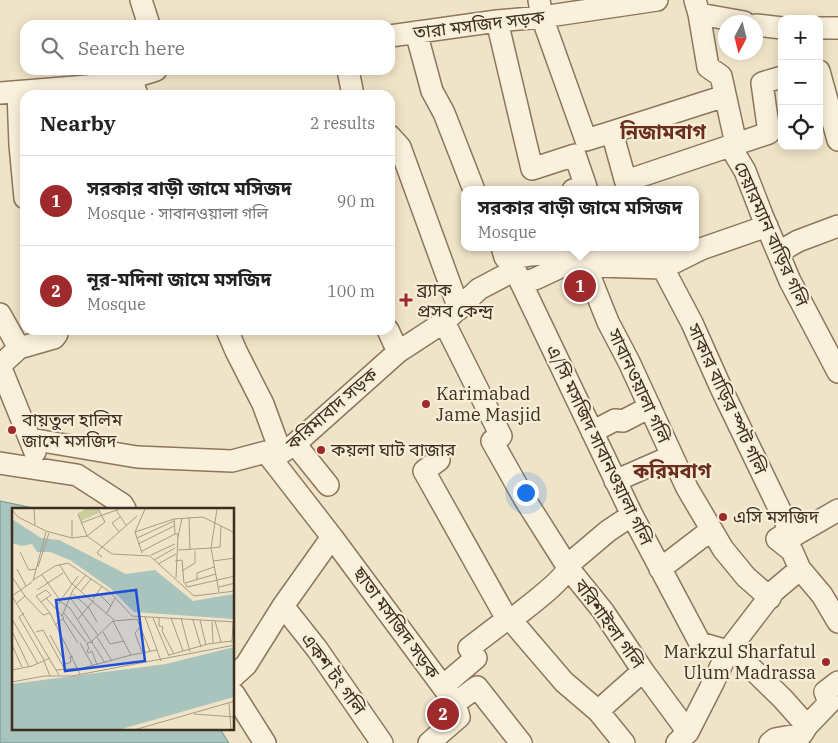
<!DOCTYPE html>
<meta charset="utf-8">
<style>
body{margin:0;font-family:"IBM Plex Serif","Noto Sans Bengali",serif;background:#f2f2f2;color:#222}
.controls{position:absolute;right:15px;top:15px;display:grid;overflow:hidden;border-radius:10px;box-shadow:0 2px 12px #0003}
.controls button{width:45px;height:45px;display:grid;place-items:center;padding:0;border:0;border-bottom:1px solid #e0e0e0;background:#fff;color:#222;font:25px sans-serif}
.compass{position:absolute;left:718px;top:15px;width:45px;height:45px;border-radius:50%;background:#fff;box-shadow:0 2px 12px #0003;rotate:187deg}
.you{position:absolute;left:525px;top:492px;width:18px;height:18px;margin:-12px;border:4px solid #fff;border-radius:50%;background:#1a73e8;box-shadow:0 0 0 8px #1a73e833}
.badge{display:grid;place-items:center;width:32px;height:32px;border-radius:50%;background:#9e2a2b;color:#fff;font-size:16px;font-weight:700}
.pin{position:absolute;translate:-50% -50%;border:2px solid #fff;box-shadow:0 1px 5px #0006}
.popup{position:absolute;left:461px;top:186px;width:238px;height:65px;box-sizing:border-box;display:grid;place-content:center;border-radius:10px;background:#fff;filter:drop-shadow(0 1px 4px #0005);font-size:16px;white-space:nowrap;color:#767676}
.popup b{font-size:19px;color:#222}
.popup::after{content:'';position:absolute;left:50%;top:100%;margin-left:-10px;border:10px solid transparent;border-top-color:#fff}
.list{margin:0;padding:0;list-style:none}
h2{display:flex;justify-content:space-between;align-items:center;height:65px;margin:0;padding:0 20px;font-size:21px}
h2 small{font-size:16px;font-weight:400;color:#767676}
.list li{display:grid;grid-template-columns:32px 1fr auto;gap:15px;align-items:center;box-sizing:border-box;height:90px;padding:0 20px;border-top:1px solid #e0e0e0}
.list b{display:block;font-size:19px;white-space:nowrap}
.list p{margin:0;font-size:16px;white-space:nowrap;color:#767676}
.list em{font-size:16px;font-style:normal;color:#767676}
.icon{flex:none;width:28px;height:28px;fill:none;stroke:currentColor;stroke-width:2;stroke-linecap:round;stroke-linejoin:round}
.map{position:relative;flex:none;width:838px;height:743px;overflow:hidden}
.search{position:absolute;background:#fff;box-shadow:0 2px 12px #0003;left:20px;top:20px;width:375px;height:55px;display:flex;align-items:center;gap:12px;box-sizing:border-box;padding:0 18px;border-radius:15px;color:#767676;font-size:19px}
.panel{position:absolute;background:#fff;box-shadow:0 2px 12px #0003;left:20px;top:90px;width:375px;height:245px;border-radius:15px}
.map>svg:first-child{display:block}
.water{fill:#a9c4bc;stroke:#6f938a}
.lines{fill:none;stroke-linecap:round;stroke-linejoin:round}
.minor-casing{stroke:#8d765c;stroke-width:24}
.minor{stroke:#faf1dc;stroke-width:21}
.poi-dot{fill:#9e2a2b;stroke:#f7eed8;stroke-width:2}
.labels{text-anchor:middle;stroke-width:4.5;stroke-linejoin:round;paint-order:stroke}
.street-label{font-size:18px;fill:#3d2e20;stroke:#f7eed8}
.poi-label{font-size:18px;fill:#3d2e20;stroke:#f7eed8;text-anchor:start}
.quarter-label{font-size:20px;font-weight:bold;fill:#6b2e1e;stroke:#f7eed8}
.inset-road{fill:none;stroke:#a89b85;stroke-width:1}
.view{fill:#1d4ed8;fill-opacity:0.15;stroke:#1d4ed8;stroke-width:2.5}
.inset-edge{fill:none;stroke:#3d2e20;stroke-width:2.5}
</style>
<div class="map">
<svg width="838" height="743" viewBox="0 0 838 743">
<rect width="100%" height="100%" fill="#f0e4c8"/>
<path class="water" d="M0 501 38 509H14V729H220L229 743H0Z"/>
<g class="lines">
<g class="minor-casing">
<path id="minor" d="M141 0 149 25
M539 0 542 17 586 140 612 132 628 190
M695 0 699 14 708 67 721 76 736 144 730 146 745 171 762 215 790 281 838 372
M699 14 744 22
M497 21 532 169 575 155 586 187 573 190
M756 25 782 28
M819 28H838
M416 32 432 91 444 113 474 190
M390 36 497 21 542 17 657 0
M348 70 353 95
M819 71 838 140
M18 92 20 145 25 198
M0 93 87 86 131 78
M137 95 131 78 156 70
M612 132 725 96
M390 136 400 147 459 309
M736 144 769 133 762 83 782 77
M626 181 730 146
M502 247 505 257 515 270 632 515 700 643 728 651 741 658 783 699 807 726
M573 252 619 251 647 254 669 247
M779 252 798 241 838 226
M507 259 531 255 573 252 571 247
M586 267 608 322 629 362 687 488 723 549 746 577 770 598
M663 268 692 323 721 388 790 531
M521 283 535 279 565 265 663 268 701 249 767 226
M0 314 19 348 6 360 1 363 0 366
M444 322 501 436 492 441 524 498 569 569 603 611 643 671 688 732
M227 330 236 351 263 404 281 453
M388 330 398 352
M19 348 54 338 57 334V330
M0 366 35 452
M592 432 615 420 623 421 650 407
M30 439 137 457 232 461 266 452 281 453 295 444 398 352 444 322 479 289 515 270
M295 444 328 485
M266 452 332 537 455 703 477 687 521 743
M439 460 424 471 507 619
M0 463 77 475 122 504 125 509
M615 481 672 456
M838 510 795 535 790 531 777 539 792 551 800 569 822 595 838 622
M660 569 711 530
M283 606 317 649 382 743
M511 620 564 682 598 711 624 743
M234 676 246 665 283 606 332 537
M443 686 476 658 469 648 507 619 511 620C523 610 568 578 569 564L608 531 632 515
M234 694 265 743
M598 711 643 671
M429 743 459 717 455 703
M677 743 688 732 713 683 728 651 774 591 800 569
M770 743 775 739 802 734 807 726 829 703 825 692 838 682"/>
</g>
<use href="#minor" class="minor"/>
</g>
<g class="poi-dot">
<path d="M403.5 292.5h5v5h5v5h-5v5h-5v-5h-5v-5h5z"/>
<circle cx="426" cy="404" r="5"/>
<circle cx="12" cy="430" r="5"/>
<circle cx="321" cy="450" r="5"/>
<circle cx="723" cy="517" r="5"/>
<circle cx="826" cy="662" r="5"/>
</g>
<g class="labels">
<g class="street-label">
<text transform="translate(479 25) rotate(-7)" y="6">তারা মসজিদ সড়ক</text>
<text transform="translate(771 234) rotate(66)" y="6">চেয়ারম্যান বাড়ির গলি</text>
<text transform="translate(639 386) rotate(65)" y="6">সাবানওয়ালা গলি</text>
<text transform="translate(727 399) rotate(65)" y="6">সাকার বাড়ির স্পট গলি</text>
<text transform="translate(332 409) rotate(-41)" y="6">করিমাবাদ সড়ক</text>
<text transform="translate(599 445) rotate(64)" y="6">এ/সি মসজিদ সাবানওয়ালা গলি</text>
<text transform="translate(396 623) rotate(54)" y="6">ছাতা মসজিদ সড়ক</text>
<text transform="translate(609 624) rotate(54)" y="6">বরিশাইলা গলি</text>
<text transform="translate(333 674) rotate(54)" y="6">একশ টং গলি</text>
</g>
<g class="poi-label">
<text x="417" y="296">ব্র্যাক<tspan x="417" dy="21">প্রসব কেন্দ্র</tspan></text>
<text x="436" y="400">Karimabad<tspan x="436" dy="21">Jame Masjid</tspan></text>
<text x="22" y="426">বায়তুল হালিম<tspan x="22" dy="21">জামে মসজিদ</tspan></text>
<text x="331" y="456">কয়লা ঘাট বাজার</text>
<text x="733" y="523">এসি মসজিদ</text>
<text x="816" y="658" text-anchor="end">Markzul Sharfatul<tspan x="816" dy="21">Ulum Madrassa</tspan></text>
</g>
<g class="quarter-label">
<text x="663" y="139">নিজামবাগ</text>
<text x="672" y="478">করিমবাগ</text>
</g>
</g>
<g transform="translate(12 508)">
<rect width="222" height="222" fill="#f0e4c8"/>
<path d="M74 1H85L87 5 69 13 66 5Z" fill="#c9cf9b"/>
<path d="M0 11 29 30 47 32 114 66 143 62 181 93 222 86V111L122 104 98 80 58 52 38 44H25L20 36 10 38 0 35ZM222 139V189L106 222H0V176L154 156Z" fill="#a9c4bc"/>
<path class="inset-road" d="M22 1 23 17M205 1 199 40 207 84M0 2 6 9 34 23 60 30 75 28 100 46 138 48 182 88 223 83M104 2 114 17M66 6 75 28 93 14 86 1M177 9 178 42M162 11 163 26H166L164 70M60 12V30M69 15 107 1M107 24 100 15 108 9M123 24 162 11 191 9 223 25M166 29 170 10M125 30 162 13M126 36 162 18M200 40 208 39 209 18M166 42 199 40M130 43 163 26M8 44 17 62 24 61M130 45 123 24 133 1M139 47 163 36M90 49 85 45 89 40 125 8M142 52 163 40M163 53 170 52 172 75M201 53 223 50M47 56 59 75 102 112M146 56 164 46M26 59 37 25M5 61 14 78M170 63 183 55V43M30 67 48 92M0 69 13 88M21 72 43 58 56 55 98 84 120 108 223 114M185 72V65L202 59M21 73 34 24M175 79 223 68M175 79 173 75 204 66M207 79 223 75M25 82 51 65M69 83 79 71M85 84 99 98M61 86 77 100M0 88 47 167M0 88 20 74M34 90 52 110 43 117M59 91 86 127M81 91 90 78M47 93 58 100 93 155M29 94 39 87 34 82 24 88 38 105 68 166M5 95 13 88 31 107 38 105M43 100 66 68M77 100 85 114M12 105 7 109 32 152M52 105 74 134M95 105 103 90M50 108 61 82 74 67M133 109 149 153M141 110 157 148M147 110V118L151 119 150 123 162 146M159 110 171 143M169 110 178 144M0 111 26 156M51 111 66 135M66 111 82 92M125 111 138 143M181 112 189 139M188 112 194 137M203 113 209 134M200 114 201 135M127 120 123 125 130 144M0 123 17 159M24 124 31 122 52 160M91 124 98 136 112 133M38 127 54 156 59 154 58 149 61 148M85 129 100 153M80 133 101 113 125 111M81 134 75 135 77 141 75 142 76 145 80 143 85 157M68 135 81 158M220 135 221 114M0 137 10 159M119 147 145 142M157 147 196 136 220 133M32 153 38 168M67 161 119 147 101 113M0 162 20 158 38 150M44 162 66 160M0 174 32 168H60L223 137M217 195 219 222M182 206 223 209M122 222 223 193"/>
<path class="view" d="M124 82 133 153 53 163 44 92Z"/>
<rect width="222" height="222" class="inset-edge"/>
</g>
</svg>
<div class="controls">
<button>+</button>
<button>−</button>
<button><svg class="icon" aria-label="locate" viewBox="0 0 24 24"><circle cx="12" cy="12" r="6"/><path d="M12 2v4M12 18v4M2 12h4M18 12h4"/></svg></button>
</div>
<svg class="compass" viewBox="-18 -18 36 36"><path d="M0-13l5 13h-10z" fill="#e53935"/><path d="M0 13l5-13h-10z" fill="#767676"/></svg>
<div class="you"></div>
<div class="pin badge" style="left:580px;top:286px">1</div>
<div class="popup"><b>সরকার বাড়ী জামে মসিজদ</b>Mosque</div>
<div class="pin badge" style="left:443px;top:714px">2</div>
<div class="search"><svg class="icon" aria-label="search" viewBox="0 0 24 24"><circle cx="10" cy="10" r="6"/><path d="M15 15l6 6"/></svg>Search here</div>
<section class="panel">
<h2>Nearby<small>2 results</small></h2>
<ul class="list">
<li><span class="badge">1</span><div><b>সরকার বাড়ী জামে মসিজদ</b><p>Mosque · সাবানওয়ালা গলি</p></div><em>90 m</em></li>
<li><span class="badge">2</span><div><b>নূর-মদিনা জামে মসজিদ</b><p>Mosque</p></div><em>100 m</em></li>
</ul>
</section>
</div>
